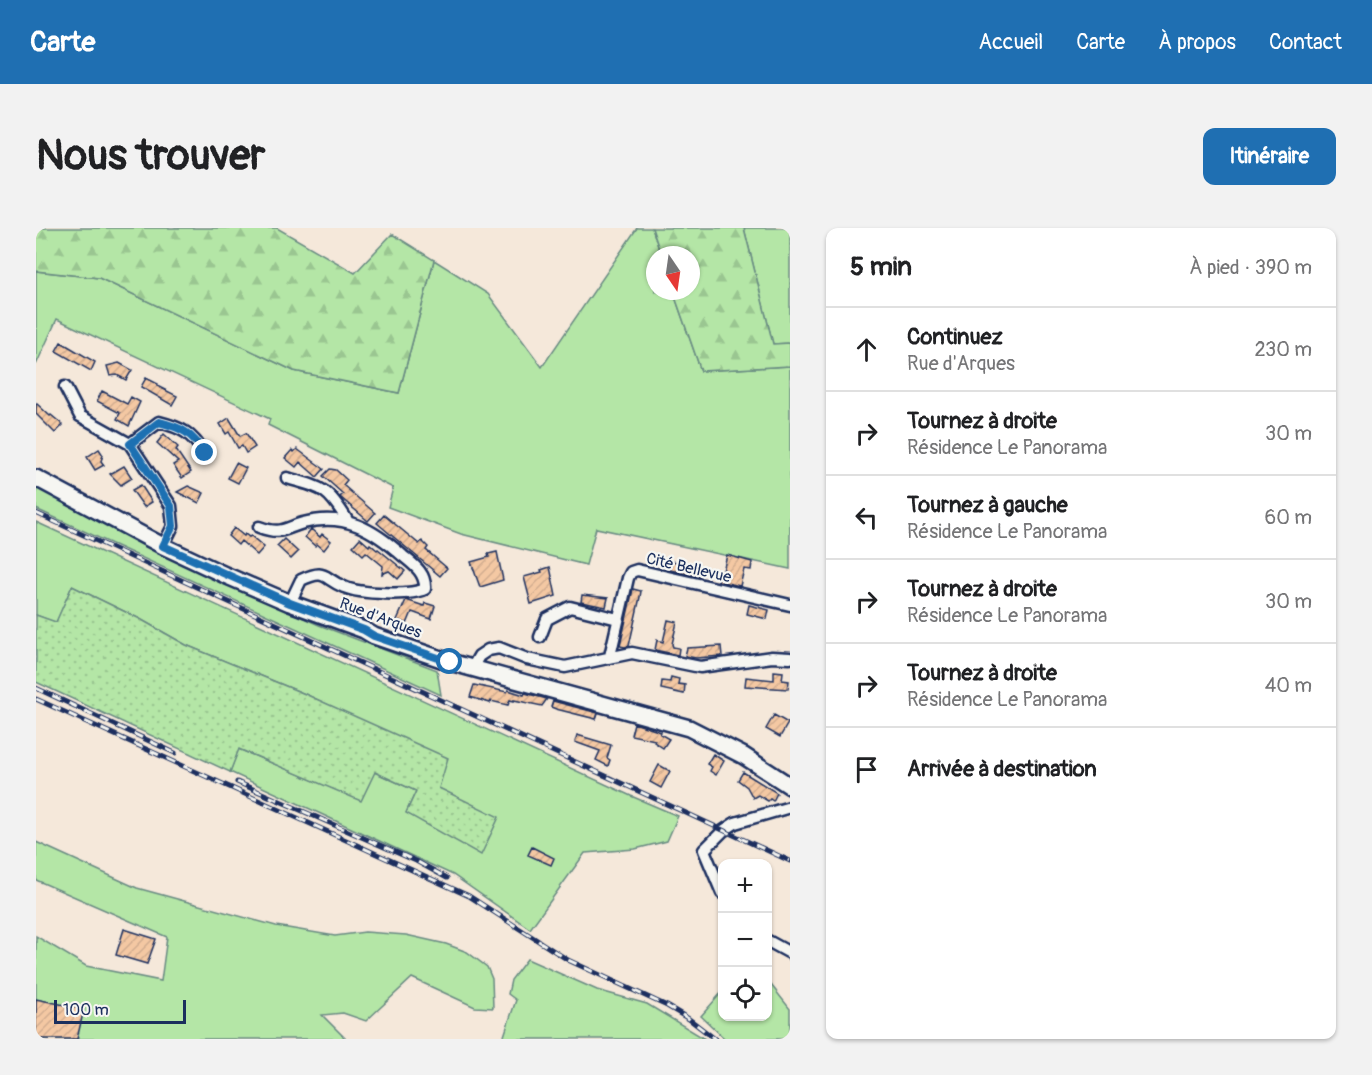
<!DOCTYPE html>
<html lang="fr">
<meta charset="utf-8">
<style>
body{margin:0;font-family:Pangolin,sans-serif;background:#f2f2f2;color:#202124}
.controls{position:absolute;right:18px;bottom:18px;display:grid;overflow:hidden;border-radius:12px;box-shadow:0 2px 4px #0004}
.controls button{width:54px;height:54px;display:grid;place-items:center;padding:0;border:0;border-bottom:2px solid #e0e0e0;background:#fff;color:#202124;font:30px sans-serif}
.compass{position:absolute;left:610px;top:18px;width:54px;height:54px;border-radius:50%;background:#fff;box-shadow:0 2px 4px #0004;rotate:167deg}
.scale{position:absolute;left:18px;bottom:15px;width:132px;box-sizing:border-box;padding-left:6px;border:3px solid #1b2f5e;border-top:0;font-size:16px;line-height:21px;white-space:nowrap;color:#1b2f5e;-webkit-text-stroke:4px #f6f6f2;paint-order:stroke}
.stop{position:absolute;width:18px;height:18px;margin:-14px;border:4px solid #1f6fb2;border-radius:50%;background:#fff}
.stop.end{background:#1f6fb2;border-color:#fff;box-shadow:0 2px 6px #0008}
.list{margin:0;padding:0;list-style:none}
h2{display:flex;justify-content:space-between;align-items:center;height:78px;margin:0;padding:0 24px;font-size:26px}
h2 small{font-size:20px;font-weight:400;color:#757577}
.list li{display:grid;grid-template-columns:39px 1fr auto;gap:18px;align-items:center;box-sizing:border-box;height:84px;padding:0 24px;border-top:2px solid #e0e0e0}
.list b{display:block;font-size:22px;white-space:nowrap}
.list p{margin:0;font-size:20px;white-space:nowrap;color:#757577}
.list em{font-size:20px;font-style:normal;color:#757577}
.icon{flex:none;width:33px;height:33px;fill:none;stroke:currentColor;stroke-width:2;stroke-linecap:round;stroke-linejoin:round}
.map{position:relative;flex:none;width:754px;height:811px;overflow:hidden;border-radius:12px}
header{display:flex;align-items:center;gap:36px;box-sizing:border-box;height:84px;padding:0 30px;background:#1f6fb2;color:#fff}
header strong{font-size:28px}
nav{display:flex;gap:33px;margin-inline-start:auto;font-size:21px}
.intro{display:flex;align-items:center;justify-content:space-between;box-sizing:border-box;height:144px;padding:0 36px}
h1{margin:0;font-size:42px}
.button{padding:15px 27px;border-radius:12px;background:#1f6fb2;color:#fff;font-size:21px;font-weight:700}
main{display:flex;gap:36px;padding:0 36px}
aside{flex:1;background:#fff;border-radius:12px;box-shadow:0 2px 4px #0004}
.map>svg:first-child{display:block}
.grass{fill:#b4e6a6;stroke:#688a82;stroke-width:1.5}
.forest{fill:url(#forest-firs);stroke:#688a82;stroke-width:1.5}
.garden{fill:url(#garden-dots);stroke:#688a82;stroke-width:1.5}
.building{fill:url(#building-hatch);stroke:#1b2f5e;stroke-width:1.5}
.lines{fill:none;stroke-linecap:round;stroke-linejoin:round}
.minor-casing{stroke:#1b2f5e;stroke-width:15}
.secondary-casing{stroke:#1b2f5e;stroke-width:20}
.minor{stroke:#f6f6f2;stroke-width:10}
.secondary{stroke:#f6f6f2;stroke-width:15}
.rail-casing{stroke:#1b2f5e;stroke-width:5}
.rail{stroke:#f6f6f2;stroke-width:3;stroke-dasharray:9;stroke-linecap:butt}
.route{stroke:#1f6fb2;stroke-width:8}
.labels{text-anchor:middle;stroke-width:4.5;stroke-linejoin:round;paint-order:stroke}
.street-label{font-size:16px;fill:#1b2f5e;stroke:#f6f6f2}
</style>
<header>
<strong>Carte</strong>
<nav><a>Accueil</a><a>Carte</a><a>À propos</a><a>Contact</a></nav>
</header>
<div class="intro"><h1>Nous trouver</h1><a class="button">Itinéraire</a></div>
<main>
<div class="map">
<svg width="754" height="811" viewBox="0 0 754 811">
<defs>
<pattern id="forest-firs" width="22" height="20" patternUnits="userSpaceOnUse" patternTransform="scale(1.5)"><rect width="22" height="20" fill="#b4e6a6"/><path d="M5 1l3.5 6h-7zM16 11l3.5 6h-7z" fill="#9ac691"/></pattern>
<pattern id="garden-dots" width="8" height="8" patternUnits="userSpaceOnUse" patternTransform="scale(1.5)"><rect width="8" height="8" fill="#b4e6a6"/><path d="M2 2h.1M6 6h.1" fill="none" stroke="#9ac691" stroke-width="1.8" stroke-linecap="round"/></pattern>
<pattern id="building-hatch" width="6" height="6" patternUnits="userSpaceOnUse" patternTransform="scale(1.5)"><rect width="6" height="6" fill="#f4c8a3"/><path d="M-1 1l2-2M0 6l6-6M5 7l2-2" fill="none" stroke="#d1ac8f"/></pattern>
</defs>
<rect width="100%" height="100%" fill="#f5e8da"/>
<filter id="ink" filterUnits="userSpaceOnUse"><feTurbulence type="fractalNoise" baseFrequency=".0167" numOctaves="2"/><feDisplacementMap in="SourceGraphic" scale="12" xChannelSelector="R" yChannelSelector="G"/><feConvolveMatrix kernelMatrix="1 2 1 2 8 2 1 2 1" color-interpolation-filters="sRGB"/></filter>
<g filter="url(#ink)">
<path class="grass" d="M601 0H616L625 27H619V63H637L665 143 754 138V341L560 300 550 337 425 306 352 279 357 260 232 197 234 191 21 91 0 137V43L63 50 258 143 363 165 398 32 452 66 506 139Z
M708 0H754V115L737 116Z
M0 258 127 327 283 397 401 442 405 467 0 281Z
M0 294 595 568 642 588 631 613 599 621 549 625 494 701 417 647 194 544 202 521 325 572 338 544 380 563 370 585 403 560 333 496 269 466 150 417 104 391 36 358 20 395 0 387Z
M0 614 101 660 240 698 299 708 329 704 370 707 410 716 431 724 451 739 456 751 457 780 439 779 376 750 330 793 307 785 286 787 310 811H0V708L50 738 125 753 131 709 0 652Z
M491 731 561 762 611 776 669 811H467L480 772 472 766 475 752Z
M732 753 754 781V811H689L665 788 686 764V788H732Z"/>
<path class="forest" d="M0 0H241L319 45 356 6 398 32 363 165 258 143 63 50 0 43Z
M616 0H708L737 116 754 115V138L665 143 637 63H655V27H625Z"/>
<path class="garden" d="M36 358 104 391 150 417 269 466 412 530 403 560 463 589 445 627 370 585 380 563 339 544 325 573 203 521 194 544 0 454V387L20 394Z"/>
<path class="building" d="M25 114 59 134 55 143 20 123Z
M83 135 96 142 90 152 81 147 74 148 71 138Z
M110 150 122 156 121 158 141 168 136 177 105 159Z
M66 163 91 176 95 169 104 174 93 198 81 191 84 185 61 173Z
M0 175 14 188 15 187 27 197 19 205 0 186Z
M193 190 204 208 210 205 219 219 210 225 206 218 202 220 193 204 190 206 184 196Z
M128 206 142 219 140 222 155 244 146 250 137 237 142 234 121 215Z
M63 221 67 227 65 233 68 237 59 242 51 229Z
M261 221 288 241 281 249 264 234 260 239 249 230 256 222 258 224Z
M200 235 210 240 202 255 192 250Z
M88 238 96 250 85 257 74 246Z
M294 241 300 242 311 252 307 257 339 285 332 293 304 269 307 266 287 248Z
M105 257 116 274 108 279 96 262Z
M152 258 168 265 163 275 141 264Z
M348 287 383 316 386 313 392 319 390 322 411 340 404 348 341 295Z
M198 300 208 308 209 306 213 309 215 308 228 319 221 327 205 313 202 317 192 308Z
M275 301 284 309 286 306 295 313 288 322 281 316 279 318 269 309Z
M324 310 333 318 334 316 341 322 342 321 369 343 362 351 353 343 346 346 347 338 330 324 327 327 317 318Z
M248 311 262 324 255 331 241 318Z
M461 324 467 352 444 359 435 334 453 329 452 326Z
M691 327 716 334 715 342 708 341 704 358 682 353 684 343H687Z
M636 333 667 340 665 349 634 342Z
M514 339 520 368 495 376 488 349 506 344 505 342Z
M597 361 605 363 604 369 593 418 589 419 584 418Z
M546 367 572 370 570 379 545 374Z
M370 372 388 378 389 375 399 378 395 391 376 384 371 396 361 392Z
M713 377 733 382 731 391 711 386Z
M632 392 641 394 636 416 637 419 643 420 642 427 619 422 621 412 627 414Z
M685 418 686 428 660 430 649 428 651 420Z
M738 443 747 444 746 452 753 453 752 461 709 458 710 449 738 452Z
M635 449 643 451 642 456 649 457 648 466 625 461 626 453 634 454Z
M438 457 471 464 472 462 488 467 489 465 511 471 506 478 478 472V473L474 472 472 477 455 473 454 475 434 469Z
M517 473 562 485 560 491 520 481 515 479Z
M738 487 752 495 744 509 730 501Z
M598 495 625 504 624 506 633 511 627 520 618 514 619 512 595 507Z
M541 507 575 517 571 530 574 532 572 538 560 532 564 523 539 514Z
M677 526 688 533 680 547 674 543 676 539 671 536Z
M623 537 634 543 625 560 614 554Z
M707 544 741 565 737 573 734 571 732 573 722 567 717 570 711 559 702 552Z
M496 619 518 630 515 637 492 627Z
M88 701 120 711 111 736 80 727Z
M0 771 48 781 41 811H0Z"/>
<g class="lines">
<g class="minor-casing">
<path id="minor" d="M29 159 44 188 94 216 135 278 137 298 127 318
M94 216 123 194C147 200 155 205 169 226
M251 250C287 260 292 260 311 292
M223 299C245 307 247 301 267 295 308 284 337 301 367 328 378 337 390 345 389 361 374 368 324 366 308 359 286 350 291 340 265 352L254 375
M504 409 511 391 534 379 582 391
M574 428 592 350 595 344 601 342 754 377
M436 440 443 428 452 422 463 420 491 431 529 439 596 425 664 439 736 429 754 430
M686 665 668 622 687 603 699 595 754 579
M732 713 754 725"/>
</g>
<g class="secondary-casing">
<path id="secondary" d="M0 250 127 318 189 347 254 375 328 402 338 408 414 434 653 500 708 528 754 558"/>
</g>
<use href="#minor" class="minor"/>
<use href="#secondary" class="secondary"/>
<g class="rail-casing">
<path id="rail" d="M0 285 754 633
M0 460 139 525
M0 471 433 668 532 732 631 778 653 791 679 811
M201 554 380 633 411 650"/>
</g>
<use href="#rail" class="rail"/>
</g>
</g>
<g class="lines" filter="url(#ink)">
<path class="route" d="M169 225C155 205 147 200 123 194L94 216 135 278 137 298 127 318 254 375 328 402 338 408 414 434"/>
</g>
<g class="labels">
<g class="street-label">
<text transform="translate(653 339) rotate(13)" y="6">Cité Bellevue</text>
<text transform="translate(345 389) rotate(21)" y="6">Rue d'Arques</text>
</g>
</g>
</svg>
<div class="controls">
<button>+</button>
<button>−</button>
<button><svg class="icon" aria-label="locate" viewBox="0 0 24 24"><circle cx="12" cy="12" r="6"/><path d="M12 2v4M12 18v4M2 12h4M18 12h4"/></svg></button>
</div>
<svg class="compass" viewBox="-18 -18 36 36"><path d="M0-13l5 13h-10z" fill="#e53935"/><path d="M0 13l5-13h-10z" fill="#757577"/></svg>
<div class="scale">100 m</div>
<div class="stop" style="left:414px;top:434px"></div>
<div class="stop end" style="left:169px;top:225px"></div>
</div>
<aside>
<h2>5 min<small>À pied · 390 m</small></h2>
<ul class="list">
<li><svg class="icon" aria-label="ahead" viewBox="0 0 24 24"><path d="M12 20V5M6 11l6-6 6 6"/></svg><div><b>Continuez</b><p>Rue d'Arques</p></div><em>230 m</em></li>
<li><svg class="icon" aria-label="right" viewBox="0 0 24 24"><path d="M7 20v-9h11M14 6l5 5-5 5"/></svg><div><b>Tournez à droite</b><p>Résidence Le Panorama</p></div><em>30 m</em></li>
<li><svg class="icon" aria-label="left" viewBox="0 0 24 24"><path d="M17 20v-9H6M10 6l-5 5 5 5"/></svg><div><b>Tournez à gauche</b><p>Résidence Le Panorama</p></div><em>60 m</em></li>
<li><svg class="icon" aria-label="right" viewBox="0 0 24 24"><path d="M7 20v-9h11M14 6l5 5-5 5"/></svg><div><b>Tournez à droite</b><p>Résidence Le Panorama</p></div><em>30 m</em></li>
<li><svg class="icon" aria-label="right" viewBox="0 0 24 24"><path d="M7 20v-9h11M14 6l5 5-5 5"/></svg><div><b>Tournez à droite</b><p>Résidence Le Panorama</p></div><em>40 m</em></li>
<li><svg class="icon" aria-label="arrive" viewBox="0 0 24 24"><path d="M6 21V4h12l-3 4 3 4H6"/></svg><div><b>Arrivée à destination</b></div></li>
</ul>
</aside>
</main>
